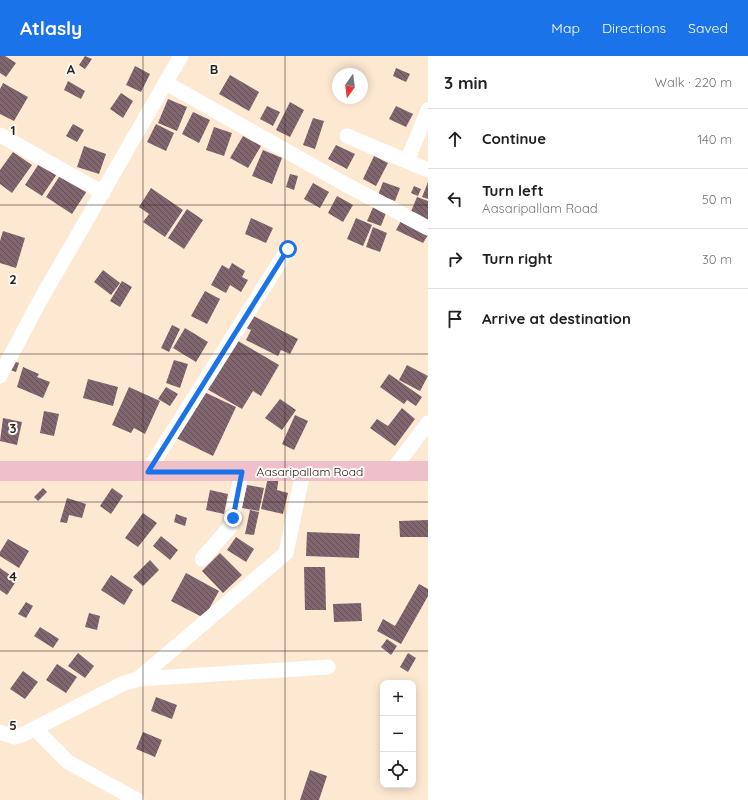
<!DOCTYPE html>
<meta charset="utf-8">
<style>
body{margin:0;font-family:Quicksand,sans-serif;background:#f2f2f2;color:#202124}
.controls{position:absolute;right:12px;bottom:12px;display:grid;overflow:hidden;border-radius:8px;box-shadow:0 2px 10px #0003}
.controls button{width:36px;height:36px;display:grid;place-items:center;padding:0;border:0;border-bottom:1px solid #e0e0e0;background:#fff;color:#202124;font:20px sans-serif}
.compass{position:absolute;left:332px;top:12px;width:36px;height:36px;border-radius:50%;background:#fff;box-shadow:0 2px 10px #0003;rotate:194deg}
.stop{position:absolute;width:12px;height:12px;margin:-9px;border:3px solid #1a73e8;border-radius:50%;background:#fff}
.stop.end{background:#1a73e8;border-color:#fff;box-shadow:0 1px 4px #0008}
.list{margin:0;padding:0;list-style:none}
h2{display:flex;justify-content:space-between;align-items:center;height:52px;margin:0;padding:0 16px;font-size:17px}
h2 small{font-size:13px;font-weight:400;color:#757577}
.list li{display:grid;grid-template-columns:26px 1fr auto;gap:12px;align-items:center;box-sizing:border-box;height:60px;padding:0 16px;border-top:1px solid #e0e0e0}
.list b{display:block;font-size:15px;white-space:nowrap}
.list p{margin:0;font-size:13px;white-space:nowrap;color:#757577}
.list em{font-size:13px;font-style:normal;color:#757577}
.icon{flex:none;width:22px;height:22px;fill:none;stroke:currentColor;stroke-width:2;stroke-linecap:round;stroke-linejoin:round}
.map{position:relative;flex:none;width:428px;height:744px;overflow:hidden}
header{display:flex;align-items:center;gap:24px;box-sizing:border-box;height:56px;padding:0 20px;background:#1a73e8;color:#fff}
header strong{font-size:19px}
nav{display:flex;gap:22px;margin-inline-start:auto;font-size:14px}
main{display:flex}
aside{flex:1;background:#fff}
.map>svg:first-child{display:block}
.building{fill:url(#building-back-hatch)}
.lines{fill:none;stroke-linecap:round;stroke-linejoin:round}
.minor{stroke:#fff;stroke-width:15}
.major{stroke:#efbfca;stroke-width:20}
.route{stroke:#1a73e8;stroke-width:5}
.grid{fill:none;stroke:#2c241c;stroke-width:1;stroke-opacity:0.55}
.labels{text-anchor:middle;stroke-width:4;stroke-linejoin:round;paint-order:stroke}
.street-label{font-size:12px;fill:#2c241c;stroke:#fdf9f4}
.grid-label{font-size:13px;text-anchor:middle;font-weight:bold;fill:#2c241c;stroke:#fdf9f4;stroke-width:4;stroke-linejoin:round;paint-order:stroke}
</style>
<header>
<strong>Atlasly</strong>
<nav><a>Map</a><a>Directions</a><a>Saved</a></nav>
</header>
<main>
<div class="map">
<svg width="428" height="744" viewBox="0 0 428 744">
<defs>
<pattern id="building-back-hatch" width="6" height="6" patternUnits="userSpaceOnUse"><rect width="6" height="6" fill="#81666f"/><path d="M-1 5l2 2M0 0l6 6M5-1l2 2" fill="none" stroke="#644f55"/></pattern>
</defs>
<rect width="100%" height="100%" fill="#fde8d2"/>
<path class="building" d="M0 0H5L16 7 6 21 0 17Z
M85 0 92 3 85 13 79 9Z
M135 10 150 18 141 36 126 29Z
M396 12 410 18 406 26 393 20Z
M230 19 259 36 249 55 219 38Z
M68 25 85 35 81 43 64 34Z
M3 27 28 41 14 65 0 58V33Z
M121 37 133 45 123 62 110 53Z
M168 43 187 51 177 75 158 67Z
M290 46 304 54 290 81 276 74Z
M267 50 280 56 273 70 260 63Z
M396 50 413 58 406 71 389 63Z
M193 56 210 64 199 87 182 78Z
M313 62 324 65 315 93 303 89Z
M73 68 84 74 77 86 66 80Z
M156 68 174 77 166 95 147 86Z
M214 71 232 77 224 100 206 94Z
M243 80 261 90 248 112 230 102Z
M336 89 355 98 347 113 328 103Z
M84 90 106 98 99 118 77 111Z
M263 94 282 102 272 128 252 120Z
M13 96 32 109 12 137 0 128V114Z
M374 100 388 107 376 130 363 123Z
M40 106 57 118 42 140 25 129Z
M61 118 87 135 72 158 46 141Z
M290 118 298 120 294 134 286 131Z
M383 126 400 132 395 145 378 139Z
M428 126V143L422 141Z
M313 127 329 136 320 152 304 143Z
M414 130 421 133 418 140 411 137Z
M151 132 183 154 165 181 143 166 149 158 139 151Z
M337 140 353 149 343 166 328 157Z
M417 141 428 145V165L410 158Z
M375 147 388 152 381 170 367 165Z
M187 153 203 164 184 193 168 182Z
M251 162 273 172 266 187 245 178Z
M356 162 372 169 363 190 347 183Z
M401 165 428 179 423 187 396 174Z
M373 171 387 177 380 196 366 191Z
M3 175 25 182 16 212 0 207V185Z
M232 207 245 215 242 221 248 224 241 236 230 229 226 237 211 229 222 209 229 213Z
M103 214 120 227 111 239 94 226Z
M122 225 132 231 120 251 110 245Z
M205 235 220 243 207 268 191 260Z
M246 256 298 283 290 298 281 294 278 300 246 284 251 274 239 269Z
M172 269 180 273 169 296 161 292Z
M185 272 208 286 196 306 173 292Z
M233 282 279 309 261 340 253 335 242 353 205 332Z
M7 303 19 307 16 316 4 312Z
M174 304 188 308 180 332 166 327Z
M407 309 428 320 420 335 399 324Z
M23 311 39 318 37 321 50 326 43 342 17 331Z
M389 318 422 341 416 350 407 344 404 348 380 331Z
M88 323 118 331 113 350 83 342Z
M129 331 160 345 145 378 134 372 131 377 112 369Z
M166 331 178 338 170 350 158 343Z
M200 334 236 351 213 400 176 382Z
M280 343 296 354 282 374 265 362Z
M402 352 415 363 395 390 370 372 377 363 388 370Z
M44 355 59 358 54 380 40 377Z
M295 359 308 365 294 394 282 388Z
M3 362 22 366 17 389 0 385Z
M269 417 279 420 277 434 288 437 283 458 261 453Z
M247 429 264 432 259 455 242 452Z
M43 432 47 436 38 445 34 441Z
M112 432 123 440 111 458 100 450Z
M210 434 228 438 224 458 206 454Z
M67 442 86 448 82 462 69 459 67 467 60 466Z
M250 454 259 456 254 479 245 478Z
M143 457 157 467 138 491 125 482Z
M176 458 187 462 185 470 174 466Z
M428 464V481H400L399 465Z
M307 476 360 478 359 502 306 500Z
M161 480 178 494 170 504 153 490Z
M236 481 254 493 246 506 227 494Z
M8 483 29 495 19 512 0 500V496Z
M220 497 242 519 223 537 202 515Z
M150 504 159 514 143 530 133 521Z
M304 511H325L326 554H305Z
M0 512 17 524 7 539 0 534Z
M186 517 219 535 204 562 171 545Z
M111 519 133 534 124 549 101 534Z
M419 528 428 533V540L401 588 377 575 383 563 395 570Z
M26 546 33 550 26 562 18 558Z
M361 547 362 565 334 566 333 548Z
M89 557 100 560 97 574 85 571Z
M40 571 59 583 53 592 34 580Z
M387 583 397 590 391 599 381 591Z
M78 597 94 610 85 622 68 610Z
M408 597 416 602 408 616 400 611Z
M57 608 77 621 66 637 46 624Z
M23 615 38 626 25 643 10 633Z
M156 641 177 649 172 663 151 655Z
M143 676 162 684 155 701 136 693Z
M310 714 327 720 319 744H300Z"/>
<g class="lines">
<path class="minor" d="M166 27 343 127 428 172
M0 79 103 137
M347 80 428 114
M407 105 428 54
M0 320 38 248 181 0
M148 415 288 193
M391 416 428 367
M202 503 230 471 242 416
M138 623 286 497 303 416
M35 673 68 706 137 744
M0 676 14 681 24 678 122 628 138 623 328 611"/>
<path class="major" d="M0 415H428"/>
</g>
<g class="lines">
<path class="route" d="M233 462 242 416H148L288 193"/>
</g>
<path class="grid" d="M143 0V744M285 0V744M0 149H428M0 298H428M0 446H428M0 595H428"/>
<g class="labels">
<g class="street-label">
<text x="310" y="420">Aasaripallam Road</text>
</g>
</g>
<g class="grid-label">
<text x="71" y="18">A</text>
<text x="214" y="18">B</text>
<text x="13" y="79">1</text>
<text x="13" y="228">2</text>
<text x="13" y="377">3</text>
<text x="13" y="525">4</text>
<text x="13" y="674">5</text>
</g>
</svg>
<div class="controls">
<button>+</button>
<button>−</button>
<button><svg class="icon" aria-label="locate" viewBox="0 0 24 24"><circle cx="12" cy="12" r="6"/><path d="M12 2v4M12 18v4M2 12h4M18 12h4"/></svg></button>
</div>
<svg class="compass" viewBox="-18 -18 36 36"><path d="M0-13l5 13h-10z" fill="#e53935"/><path d="M0 13l5-13h-10z" fill="#757577"/></svg>
<div class="stop" style="left:288px;top:193px"></div>
<div class="stop end" style="left:233px;top:462px"></div>
</div>
<aside>
<h2>3 min<small>Walk · 220 m</small></h2>
<ul class="list">
<li><svg class="icon" aria-label="ahead" viewBox="0 0 24 24"><path d="M12 20V5M6 11l6-6 6 6"/></svg><div><b>Continue</b></div><em>140 m</em></li>
<li><svg class="icon" aria-label="left" viewBox="0 0 24 24"><path d="M17 20v-9H6M10 6l-5 5 5 5"/></svg><div><b>Turn left</b><p>Aasaripallam Road</p></div><em>50 m</em></li>
<li><svg class="icon" aria-label="right" viewBox="0 0 24 24"><path d="M7 20v-9h11M14 6l5 5-5 5"/></svg><div><b>Turn right</b></div><em>30 m</em></li>
<li><svg class="icon" aria-label="arrive" viewBox="0 0 24 24"><path d="M6 21V4h12l-3 4 3 4H6"/></svg><div><b>Arrive at destination</b></div></li>
</ul>
</aside>
</main>
